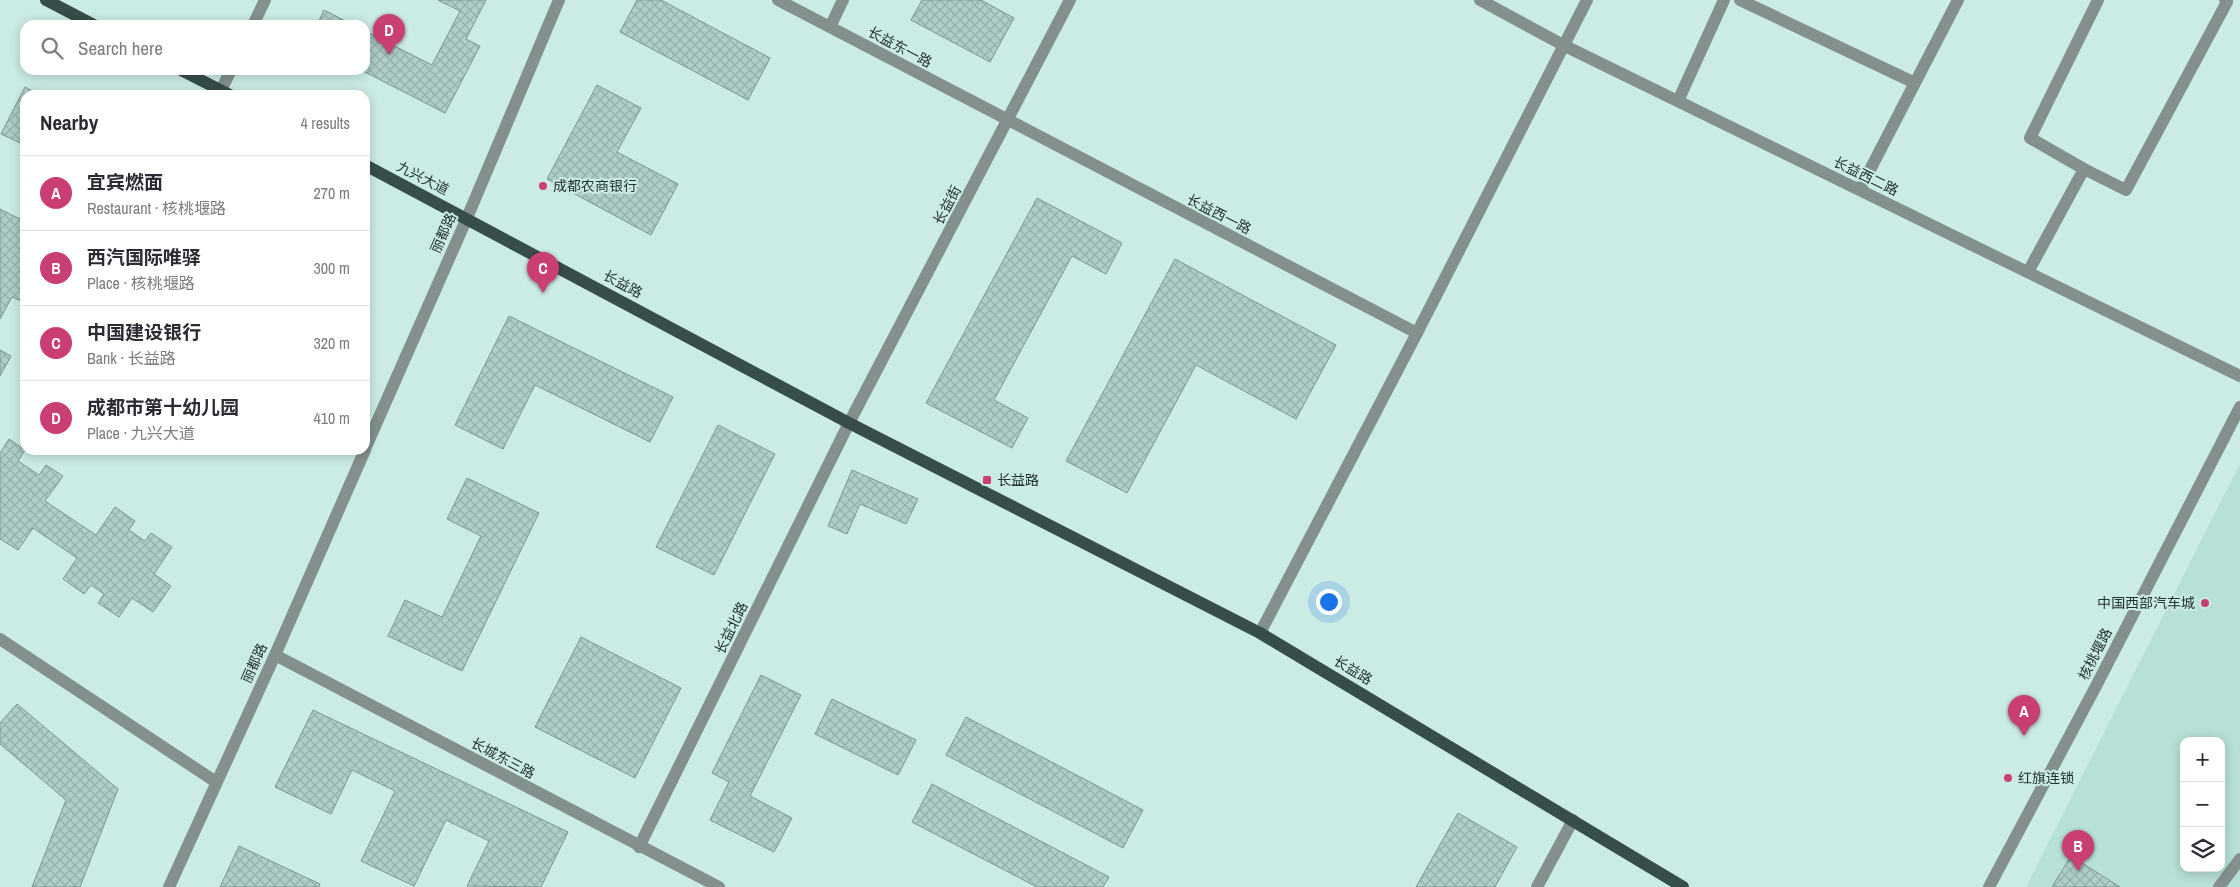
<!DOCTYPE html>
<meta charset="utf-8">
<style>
body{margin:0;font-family:"Archivo Narrow","Noto Sans SC",sans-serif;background:#f7f7f7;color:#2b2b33}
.controls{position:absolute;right:15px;bottom:15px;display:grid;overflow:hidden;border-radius:10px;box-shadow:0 2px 12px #0003}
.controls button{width:45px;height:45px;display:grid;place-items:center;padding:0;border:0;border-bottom:1px solid #e1e1e2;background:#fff;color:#2b2b33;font:25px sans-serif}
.you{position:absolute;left:1328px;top:601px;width:18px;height:18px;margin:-12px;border:4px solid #fff;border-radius:50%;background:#1a73e8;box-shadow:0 0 0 8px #1a73e833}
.badge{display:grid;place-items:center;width:32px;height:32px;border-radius:50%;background:#c93e73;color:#fff;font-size:16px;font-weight:700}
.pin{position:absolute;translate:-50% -41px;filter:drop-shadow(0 1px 2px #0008)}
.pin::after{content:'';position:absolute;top:26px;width:18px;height:15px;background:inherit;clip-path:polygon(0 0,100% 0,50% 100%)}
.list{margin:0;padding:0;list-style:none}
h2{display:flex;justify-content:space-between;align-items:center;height:65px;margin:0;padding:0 20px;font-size:21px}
h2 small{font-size:16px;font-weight:400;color:#7c7c81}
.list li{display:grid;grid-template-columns:32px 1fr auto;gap:15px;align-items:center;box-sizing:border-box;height:75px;padding:0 20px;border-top:1px solid #e1e1e2}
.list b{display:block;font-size:19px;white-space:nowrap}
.list p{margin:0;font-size:16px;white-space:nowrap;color:#7c7c81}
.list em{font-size:16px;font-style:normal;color:#7c7c81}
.icon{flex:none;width:28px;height:28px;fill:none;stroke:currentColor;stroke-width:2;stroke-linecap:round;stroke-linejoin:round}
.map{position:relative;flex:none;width:2240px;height:887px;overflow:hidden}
.search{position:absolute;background:#fff;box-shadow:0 2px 12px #0003;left:20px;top:20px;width:350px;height:55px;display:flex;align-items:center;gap:12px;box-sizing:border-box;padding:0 18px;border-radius:15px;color:#7c7c81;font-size:19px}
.panel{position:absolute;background:#fff;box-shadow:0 2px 12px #0003;left:20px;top:90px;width:350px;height:365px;border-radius:15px}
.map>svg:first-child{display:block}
.built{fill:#b7e0d7;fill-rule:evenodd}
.building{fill:url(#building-cross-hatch);stroke:#7a9892}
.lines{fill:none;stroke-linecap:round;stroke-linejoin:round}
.minor{stroke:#83908e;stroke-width:12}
.major{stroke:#364d49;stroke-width:12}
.poi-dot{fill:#c93e73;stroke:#cbebe5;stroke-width:2}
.labels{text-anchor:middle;stroke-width:4;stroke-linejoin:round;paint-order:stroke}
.street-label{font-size:14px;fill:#24312e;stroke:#cbebe5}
.poi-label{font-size:14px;fill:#24312e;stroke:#cbebe5;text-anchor:start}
</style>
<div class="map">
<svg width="2240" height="887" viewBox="0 0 2240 887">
<defs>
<pattern id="building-cross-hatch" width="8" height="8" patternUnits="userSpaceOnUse" patternTransform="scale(1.25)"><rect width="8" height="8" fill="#aecec7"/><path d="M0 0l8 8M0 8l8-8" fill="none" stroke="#96b1ab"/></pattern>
</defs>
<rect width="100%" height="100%" fill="#cbebe5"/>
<path class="built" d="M2240 464V887H2026ZM2184 741H2221V868H2184Z"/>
<path class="building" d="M438 0H486L466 39 480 46 445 113 361 70H365V31L432 65 460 11Z
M637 0H661L770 58 748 100 620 32Z
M922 0H981L1014 18 990 62 911 20Z
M324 10 353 25H317Z
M597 85 641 108 617 152 678 184 651 235 547 179Z
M25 87 40 95H25V145L1 134Z
M1037 198 1122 243 1106 274 1072 256 994 400 1028 418 1012 448 926 403Z
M0 209 20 219 25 209V303L12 297 0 319Z
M1175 259 1336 345 1296 419 1196 365 1127 493 1066 461Z
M509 316 673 397 650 442 535 385 503 449 455 425Z
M0 350 11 356 0 376Z
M718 425 775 454 714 575 656 547Z
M9 439 25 450 18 461 39 475 46 465 63 476 45 501 96 535 115 507 135 521 129 530 145 541 151 533 172 547 154 574 171 586 153 612 132 598 119 617 98 603 104 594 91 585 84 594 63 579 77 558 33 528 18 550 0 539V453Z
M852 470 918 499 906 524 860 504 847 534 828 526Z
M467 478 539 513 462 671 388 636 405 600 442 617 481 536 447 519Z
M581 637 681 688 635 778 535 727Z
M761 675 801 695 750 796 792 818 774 852 710 820 729 782 712 773Z
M832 699 916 740 898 775 815 734Z
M17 704 118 789 80 887H32L66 800 0 744V723Z
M313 710 568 832 541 887 467 886 489 841 446 820 414 886 361 861 395 791 352 770 331 814 275 787Z
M966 717 1143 810 1123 848 946 755Z
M932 784 1109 877 1103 887H1037L912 822Z
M1458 813 1517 847 1495 887H1416Z
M239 846 320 884 319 887H220Z
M2071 856 2120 887H2052Z"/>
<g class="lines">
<path class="minor" d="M778 0 1417 333
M1480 0 1565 46 2240 376
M1740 0 1915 83
M253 25 265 0
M830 27 843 0
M221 90 231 70
M1678 101 1724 0
M2084 169 2126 190 2227 2 2225 0
M1860 189 1958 0
M2028 272 2084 169 2030 138 2098 0
M365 449 467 218 559 0
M1260 633 1417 333 1587 0
M0 639 216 782
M275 655 719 887
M639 847 849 423 1070 0
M169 887 275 655 365 450
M1537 887 1573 820
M1989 887 2095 688 2240 407
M2219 887 2240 859"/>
<path class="major" d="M46 0 94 25
M181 70 230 95
M365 165 849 423 1260 633 1683 887"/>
</g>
<g class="poi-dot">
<circle cx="543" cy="186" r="5"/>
<rect x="982" y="475" width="10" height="10" rx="2.5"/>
<circle cx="2205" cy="603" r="5"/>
<circle cx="2008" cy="778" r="5"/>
</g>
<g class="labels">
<g class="street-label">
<text transform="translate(900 47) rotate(28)" y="5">长益东一路</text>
<text transform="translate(1866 176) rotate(26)" y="5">长益西二路</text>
<text transform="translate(423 178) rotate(27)" y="5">九兴大道</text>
<text transform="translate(947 205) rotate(-62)" y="5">长益街</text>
<text transform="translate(1219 214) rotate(27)" y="5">长益西一路</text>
<text transform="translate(443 233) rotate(-66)" y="5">丽都路</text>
<text transform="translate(623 284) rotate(28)" y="5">长益路</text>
<text transform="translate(731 628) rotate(-64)" y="5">长益北路</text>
<text transform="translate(2095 654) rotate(-63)" y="5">核桃堰路</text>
<text transform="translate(254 663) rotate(-66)" y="5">丽都路</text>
<text transform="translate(1353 670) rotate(31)" y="5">长益路</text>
<text transform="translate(503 758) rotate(28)" y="5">长城东三路</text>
</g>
<g class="poi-label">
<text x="553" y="191">成都农商银行</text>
<text x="997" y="485">长益路</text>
<text x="2195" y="608" text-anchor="end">中国西部汽车城</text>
<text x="2018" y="783">红旗连锁</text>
</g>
</g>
</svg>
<div class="controls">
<button>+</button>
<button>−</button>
<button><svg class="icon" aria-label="layers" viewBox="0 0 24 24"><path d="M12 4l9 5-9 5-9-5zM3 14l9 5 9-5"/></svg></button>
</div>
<div class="you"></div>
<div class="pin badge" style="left:2024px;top:736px">A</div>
<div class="pin badge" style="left:2078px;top:871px">B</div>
<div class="pin badge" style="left:543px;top:293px">C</div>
<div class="pin badge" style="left:389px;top:55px">D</div>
<div class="search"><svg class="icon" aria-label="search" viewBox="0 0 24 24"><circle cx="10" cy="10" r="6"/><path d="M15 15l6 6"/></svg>Search here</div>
<section class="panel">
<h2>Nearby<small>4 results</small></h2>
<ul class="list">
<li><span class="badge">A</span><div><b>宜宾燃面</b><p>Restaurant · 核桃堰路</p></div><em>270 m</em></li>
<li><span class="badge">B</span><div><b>西汽国际唯驿</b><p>Place · 核桃堰路</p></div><em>300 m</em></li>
<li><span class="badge">C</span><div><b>中国建设银行</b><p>Bank · 长益路</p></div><em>320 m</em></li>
<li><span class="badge">D</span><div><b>成都市第十幼儿园</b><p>Place · 九兴大道</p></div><em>410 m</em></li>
</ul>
</section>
</div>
